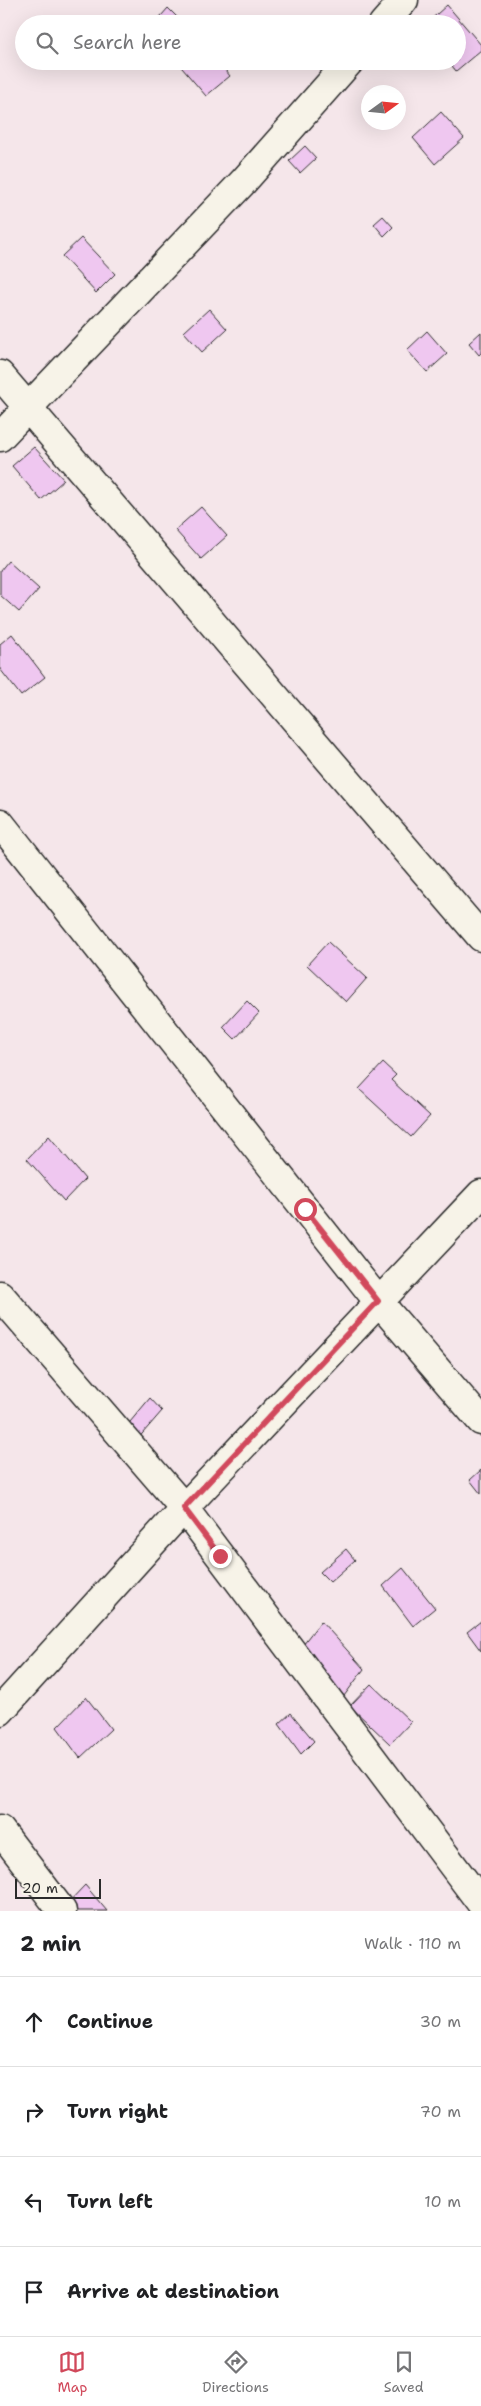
<!DOCTYPE html>
<meta charset="utf-8">
<style>
body{margin:0;font-family:"Shantell Sans",sans-serif;background:#f2f2f2;color:#202124}
.compass{position:absolute;left:361px;top:85px;width:45px;height:45px;border-radius:50%;background:#fff;box-shadow:0 5px 20px #0002;rotate:75deg}
.scale{position:absolute;left:15px;bottom:12px;width:86px;box-sizing:border-box;padding-left:5px;border:2px solid #2b2b2b;border-top:0;font-size:14px;line-height:18px;white-space:nowrap;color:#2b2b2b;-webkit-text-stroke:4px #f7f3e8;paint-order:stroke}
.stop{position:absolute;width:15px;height:15px;margin:-11px;border:4px solid #d1495b;border-radius:50%;background:#fff}
.stop.end{background:#d1495b;border-color:#fff;box-shadow:0 1px 5px #0008}
.list{margin:0;padding:0;list-style:none}
h2{display:flex;justify-content:space-between;align-items:center;height:65px;margin:0;padding:0 20px;font-size:21px}
h2 small{font-size:16px;font-weight:400;color:#757577}
.list li{display:grid;grid-template-columns:32px 1fr auto;gap:15px;align-items:center;box-sizing:border-box;height:90px;padding:0 20px;border-top:1px solid #e0e0e0}
.list b{display:block;font-size:19px;white-space:nowrap}
.list em{font-size:16px;font-style:normal;color:#757577}
.icon{flex:none;width:28px;height:28px;fill:none;stroke:currentColor;stroke-width:2;stroke-linecap:round;stroke-linejoin:round}
.map{position:relative;flex:none;width:481px;height:1911px;overflow:hidden}
.search{position:absolute;background:#fff;box-shadow:0 5px 20px #0002;left:15px;right:15px;top:15px;height:55px;display:flex;align-items:center;gap:12px;box-sizing:border-box;padding:0 18px;border-radius:28px;color:#757577;font-size:19px}
.sheet{height:425px;background:#fff}
nav{display:flex;justify-content:space-around;align-items:center;box-sizing:border-box;height:70px;border-top:1px solid #e0e0e0;background:#fff;font-size:14px;color:#757577}
nav a{display:grid;justify-items:center;gap:2px}
nav .on{color:#d1495b}
.map>svg:first-child{display:block}
.building{fill:#efc7f0;stroke:#2b2b2b}
.lines{fill:none;stroke-linecap:round;stroke-linejoin:round}
.minor-casing{stroke:#2b2b2b;stroke-width:31}
.minor{stroke:#f7f3e8;stroke-width:28}
.route{stroke:#d1495b;stroke-width:6}
</style>
<div class="map">
<svg width="481" height="1911" viewBox="0 0 481 1911">
<rect width="100%" height="100%" fill="#f5e6ea"/>
<filter id="ink" filterUnits="userSpaceOnUse"><feTurbulence type="fractalNoise" baseFrequency=".02" numOctaves="2"/><feDisplacementMap in="SourceGraphic" scale="10" xChannelSelector="R" yChannelSelector="G"/><feConvolveMatrix kernelMatrix="1 2 1 2 8 2 1 2 1" color-interpolation-filters="sRGB"/></filter>
<g filter="url(#ink)">
<path class="building" d="M447 5 481 45V50L456 71 448 61H457V24H426Z
M168 8 184 24H154Z
M176 61H218L230 76 206 96Z
M441 112 464 138 435 164 413 138Z
M305 146 316 158 300 173 289 161Z
M383 216 393 227 384 236 374 224Z
M81 238 115 274 96 293 62 256Z
M209 309 227 329 202 352 184 332Z
M427 331 447 354 427 372 407 350Z
M481 332V353L479 355 469 343Z
M34 447 64 480 41 500 12 466Z
M201 507 227 536 201 559 175 530Z
M8 561 39 589 19 612 0 595V571Z
M12 634 45 677 21 696 0 669V644Z
M328 942 367 978 346 1002 307 965Z
M247 1001 259 1013 235 1039 223 1027Z
M383 1063 396 1075 391 1080 430 1116 411 1137 359 1089Z
M49 1136 85 1179 64 1201 27 1159Z
M150 1398 162 1411 136 1441 125 1428Z
M481 1470V1494L470 1480Z
M346 1549 355 1560 330 1582 320 1572Z
M403 1568 435 1608 413 1626 383 1586Z
M321 1621 364 1669 344 1696 303 1644Z
M481 1621V1651L467 1632Z
M371 1684 411 1722 390 1744 350 1706Z
M86 1697 111 1729 80 1758 57 1727Z
M291 1713 314 1741 301 1754 279 1724Z
M85 1885 107 1911H69L65 1906Z"/>
<g class="lines">
<g class="minor-casing">
<path id="minor" d="M383 24 404 0
M0 375 481 937
M0 437 243 182 350 61
M0 823 378 1301 481 1421
M0 1295 184 1508 481 1903
M0 1711 184 1508 481 1194
M0 1830 62 1911"/>
</g>
<use href="#minor" class="minor"/>
</g>
</g>
<g class="lines" filter="url(#ink)">
<path class="route" d="M220 1556 184 1508 378 1301 305 1209"/>
</g>
</svg>
<svg class="compass" viewBox="-18 -18 36 36"><path d="M0-13l5 13h-10z" fill="#e53935"/><path d="M0 13l5-13h-10z" fill="#757577"/></svg>
<div class="scale">20 m</div>
<div class="stop" style="left:305px;top:1209px"></div>
<div class="stop end" style="left:220px;top:1556px"></div>
<div class="search"><svg class="icon" aria-label="search" viewBox="0 0 24 24"><circle cx="10" cy="10" r="6"/><path d="M15 15l6 6"/></svg>Search here</div>
</div>
<section class="sheet">
<h2>2 min<small>Walk · 110 m</small></h2>
<ul class="list">
<li><svg class="icon" aria-label="ahead" viewBox="0 0 24 24"><path d="M12 20V5M6 11l6-6 6 6"/></svg><div><b>Continue</b></div><em>30 m</em></li>
<li><svg class="icon" aria-label="right" viewBox="0 0 24 24"><path d="M7 20v-9h11M14 6l5 5-5 5"/></svg><div><b>Turn right</b></div><em>70 m</em></li>
<li><svg class="icon" aria-label="left" viewBox="0 0 24 24"><path d="M17 20v-9H6M10 6l-5 5 5 5"/></svg><div><b>Turn left</b></div><em>10 m</em></li>
<li><svg class="icon" aria-label="arrive" viewBox="0 0 24 24"><path d="M6 21V4h12l-3 4 3 4H6"/></svg><div><b>Arrive at destination</b></div></li>
</ul>
</section>
<nav>
<a class="on"><svg class="icon" aria-label="map" viewBox="0 0 24 24"><path d="M3 6l6-2 6 2 6-2v14l-6 2-6-2-6 2zM9 4v14M15 6v14"/></svg>Map</a>
<a><svg class="icon" aria-label="directions" viewBox="0 0 24 24"><path d="M12 3l9 9-9 9-9-9zM9 14v-3h6M13 9l2 2-2 2"/></svg>Directions</a>
<a><svg class="icon" aria-label="saved" viewBox="0 0 24 24"><path d="M7 4h10v16l-5-4-5 4z"/></svg>Saved</a>
</nav>
